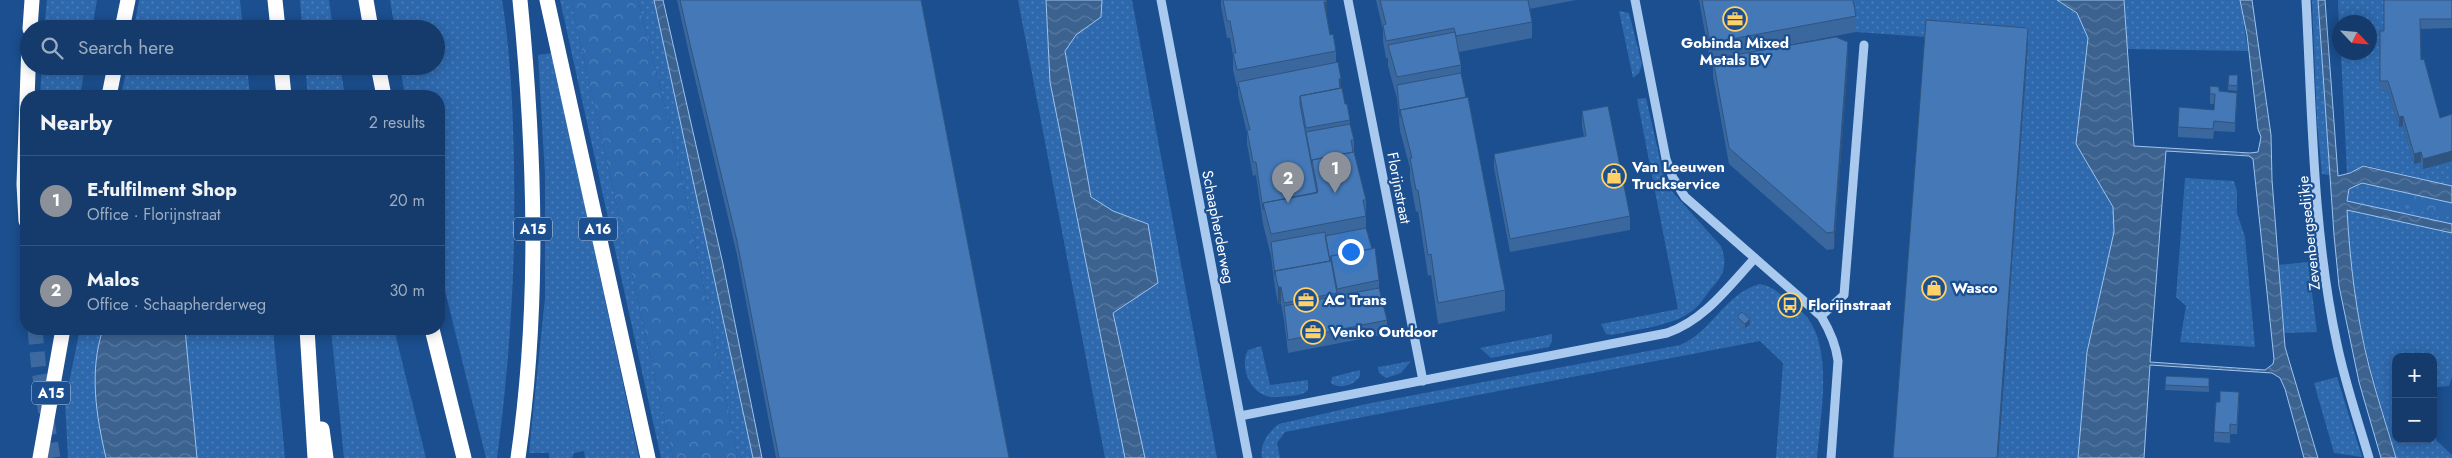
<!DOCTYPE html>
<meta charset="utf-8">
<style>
body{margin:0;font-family:Jost,sans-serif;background:#214673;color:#f1f3f6}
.controls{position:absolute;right:15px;bottom:15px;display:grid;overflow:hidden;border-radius:10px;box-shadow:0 2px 12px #0003}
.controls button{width:45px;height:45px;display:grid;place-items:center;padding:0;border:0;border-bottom:1px solid #33557e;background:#143b6b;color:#f1f3f6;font:25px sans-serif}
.compass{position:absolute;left:2332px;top:15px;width:45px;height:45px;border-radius:50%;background:#143b6b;box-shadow:0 2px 12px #0003;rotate:116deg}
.you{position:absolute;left:1350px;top:251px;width:18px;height:18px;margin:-12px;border:4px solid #fff;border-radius:50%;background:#1a73e8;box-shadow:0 0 0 8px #1a73e833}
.badge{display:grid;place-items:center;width:32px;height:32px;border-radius:50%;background:#8c9099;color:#fff;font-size:16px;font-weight:700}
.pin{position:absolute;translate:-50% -41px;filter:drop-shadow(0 1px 2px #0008)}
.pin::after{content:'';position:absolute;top:26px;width:18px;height:15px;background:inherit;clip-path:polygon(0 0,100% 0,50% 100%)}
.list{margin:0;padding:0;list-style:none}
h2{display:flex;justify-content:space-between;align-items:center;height:65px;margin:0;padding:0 20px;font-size:21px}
h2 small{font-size:16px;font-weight:400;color:#9dadc1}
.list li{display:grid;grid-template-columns:32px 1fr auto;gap:15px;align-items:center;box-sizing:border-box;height:90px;padding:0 20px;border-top:1px solid #33557e}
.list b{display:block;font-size:19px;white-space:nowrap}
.list p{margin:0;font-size:16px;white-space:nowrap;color:#9dadc1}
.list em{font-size:16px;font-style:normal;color:#9dadc1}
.icon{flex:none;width:28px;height:28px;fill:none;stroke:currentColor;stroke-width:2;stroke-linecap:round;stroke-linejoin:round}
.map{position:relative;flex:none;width:2452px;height:458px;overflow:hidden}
.search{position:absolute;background:#143b6b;box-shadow:0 2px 12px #0003;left:20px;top:20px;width:425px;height:55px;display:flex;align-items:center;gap:12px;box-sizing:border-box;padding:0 18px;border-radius:28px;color:#9dadc1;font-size:19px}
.panel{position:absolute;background:#143b6b;box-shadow:0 2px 12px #0003;left:20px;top:90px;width:425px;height:245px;border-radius:20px}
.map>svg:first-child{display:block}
.grass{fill:url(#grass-dots);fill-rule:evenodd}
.forest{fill:url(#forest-crowns)}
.water{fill:url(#water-waves);stroke:#9cc4f0;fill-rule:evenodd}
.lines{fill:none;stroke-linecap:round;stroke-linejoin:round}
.highway-tunnel{stroke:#3d69a0;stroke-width:15;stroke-dasharray:15 8;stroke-linecap:butt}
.minor{stroke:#a9c9ee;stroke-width:9}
.highway{stroke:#fff;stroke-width:15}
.highway-bridge{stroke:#fff;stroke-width:15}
.wall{fill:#3a679d}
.shaded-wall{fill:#305480}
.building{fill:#4478b7;stroke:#305480}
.labels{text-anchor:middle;stroke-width:4.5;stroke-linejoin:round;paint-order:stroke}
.shield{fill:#1b4f8f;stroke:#bbcadd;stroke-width:1}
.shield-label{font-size:14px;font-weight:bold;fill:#fff}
.poi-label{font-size:15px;font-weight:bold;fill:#fff;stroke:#1b4f8f;text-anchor:start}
.street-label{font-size:15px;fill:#fff;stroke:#1b4f8f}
</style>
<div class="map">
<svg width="2452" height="458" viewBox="0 0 2452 458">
<defs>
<pattern id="grass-dots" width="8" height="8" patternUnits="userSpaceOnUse" patternTransform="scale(1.25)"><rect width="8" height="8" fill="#2e69ad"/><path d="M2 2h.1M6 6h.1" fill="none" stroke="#4d80b9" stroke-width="1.8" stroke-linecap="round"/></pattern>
<pattern id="forest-crowns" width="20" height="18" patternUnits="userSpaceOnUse" patternTransform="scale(1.25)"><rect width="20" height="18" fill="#2e69ad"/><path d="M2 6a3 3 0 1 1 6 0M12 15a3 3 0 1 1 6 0" fill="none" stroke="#4d80b9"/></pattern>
<pattern id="water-waves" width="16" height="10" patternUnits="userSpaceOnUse" patternTransform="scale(1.25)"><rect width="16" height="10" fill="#3c6290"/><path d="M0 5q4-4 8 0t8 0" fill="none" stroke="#597aa1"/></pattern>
</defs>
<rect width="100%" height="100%" fill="#1b4f8f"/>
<path class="grass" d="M47 0H97L92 29H44Z
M139 0H240L243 29H134Z
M300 0H329L333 29H302Z
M390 0H502C511 55 513 111 514 166 516 264 510 361 497 458H486L439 266V96H405L400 66H436V29H395Z
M560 0H571L673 458H661Z
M638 0H654L753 458H738L677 155Z
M1018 0H1046L1050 82 1125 458H1105Z
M1102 0H1132L1217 458H1145L1113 313 1157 283 1148 224 1113 211 1091 197 1065 51 1076 35 1101 17Z
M1851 0H2057L2077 13 2088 38 2076 144 2113 207 2114 232 2087 352 2078 458H1998L2008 329 1926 37 1856 32Z
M2124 0H2240L2248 51 2127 49Z
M2312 0H2318L2330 175 2322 174 2317 122Z
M2338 0H2384V41H2380V90L2388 91 2399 127 2403 126 2414 164 2421 162 2427 168 2452 161V186L2363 165 2347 174 2341 53 2370 52V22H2340L2339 32Z
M1619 11 1629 13 1642 64 1639 73 1633 78Z
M552 53 639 458H585L584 451 574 453 572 458H549V453H529L545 298V175L538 55Z
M42 66H85L80 96H40Z
M127 66H247L250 96H121Z
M305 66H340L345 96H308Z
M1646 98 1664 177 1668 187 1721 246C1728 266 1724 275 1710 290 1704 298 1698 308 1689 313 1671 326 1634 330 1612 335L1606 334 1601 324 1678 309 1637 99Z
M2185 178 2234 181 2237 191V213L2245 237 2255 347 2180 342 2186 306 2176 297Z
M2362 183 2452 203V224L2346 201 2349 189Z
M2346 209 2452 233V377L2449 386 2436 387V440L2452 455V458H2396C2383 412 2369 367 2359 320 2352 284 2349 247 2346 209ZM2396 357H2433V439H2396Z
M2308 262 2317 332 2284 333 2278 265Z
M1760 284C1772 286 1779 293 1788 301 1794 306 1801 311 1806 316 1834 349 1820 418 1817 458H1776L1783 363 1760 341 1285 432 1277 443 1280 458H1262C1259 445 1269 431 1279 424L1366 404 1680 345C1712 332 1725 293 1760 284Z
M80 329H103C90 372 96 414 106 458H68L65 402Z
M185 329H273L285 458H197Z
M331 329H394L426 458H344Z
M1552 334V341L1549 347 1491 358 1480 348Z
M1261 346 1270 385 1308 380V390C1303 395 1297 395 1290 396 1284 396 1276 398 1270 397 1250 393 1239 367 1248 350Z
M1411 361 1401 373 1386 378 1379 373 1378 367Z
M1360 370V376C1354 385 1340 390 1331 383L1332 377Z
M2337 377 2362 457 2334 453 2314 383Z"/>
<path class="forest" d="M571 0H638L677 155 738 458H673Z
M2452 183V217L2399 205 2396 187Z"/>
<path class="water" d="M654 0H663L723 264 762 458H753Z
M1046 0H1102L1101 17 1076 35 1065 51 1091 197 1113 211 1148 224 1158 283 1113 313 1145 458H1125L1050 82Z
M2057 0H2124L2134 146 2250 153 2258 152 2261 137 2258 129 2247 35 2240 0H2252L2271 135 2272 180 2285 347 2318 458H2304L2285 389 2280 378 2272 373 2150 365 2144 458H2078L2087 352 2114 232 2113 207 2076 144 2088 38 2077 13ZM2166 151 2249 156 2253 159 2274 359 2273 364 2265 370 2150 362Z
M2318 0H2325L2338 176 2350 173 2363 166 2452 186V203L2362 183 2349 189 2347 201 2452 224V233L2347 210C2350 262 2356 315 2369 366 2377 397 2387 427 2396 458H2381L2359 382 2339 286 2334 235Z
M103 329H185L197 458H106C96 415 89 371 103 329Z"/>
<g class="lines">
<path class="highway-tunnel" d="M35 329 39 371 53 458"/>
<path class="minor" d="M1161 0 1248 458
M1348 0 1423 381
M1635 0 1666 159 1673 178 1685 197 1821 316C1830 331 1836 344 1838 361L1831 458
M2306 0C2312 113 2313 234 2337 344 2345 383 2358 420 2369 458
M1821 316 1844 295 1864 45
M1240 416 1667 333C1705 320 1729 286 1755 258"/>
<path class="highway" d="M275 0 278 29
M366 0 371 29
M547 0 648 458
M30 29 32 0
M122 29 128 0
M281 66 284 96
M378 66 384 96
M109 96 115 66
M26 221 24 184 29 44
M307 329 315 458
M432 329 464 458
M322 429 326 458
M518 458C540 306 535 152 520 0"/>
<path class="highway-bridge" d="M40 458 63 329"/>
</g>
<path class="wall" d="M677 0H921L1009 458H776L737 255 690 58Z
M1221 0H1326L1327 16 1330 35 1336 51V63L1341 88 1345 104 1350 120V124L1354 140V152L1366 200V228L1379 280V288L1387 320V334L1288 353 1284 320 1281 304H1278L1275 288 1271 256 1263 224 1256 175 1253 176 1247 144V133L1238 95V87H1237L1233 70V56L1230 38H1227L1221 6Z
M1376 0H1576L1529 9 1532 22V38L1459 52 1461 65V73L1505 290V311L1438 324 1431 275 1428 276 1418 211 1416 212 1410 179V168L1400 131 1397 99 1388 66V58H1386L1383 41V30Z
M1699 0H1853L1856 16V32L1710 60Z
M2452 0V28L2420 29 2421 60 2440 118 2452 114V161L2423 169 2421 162 2414 164 2413 161 2403 126 2399 127 2388 91 2380 90V31H2384Z
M1713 59H1848L1834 249 1827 250 1729 164 1713 76Z
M2238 80 2237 91 2228 90V85Z
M2219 91 2237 102 2235 132 2214 131 2213 139 2178 137V127L2214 110 2215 104H2210V94Z
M1582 111 1630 216V230L1510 252 1494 168V154L1584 137 1582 125Z
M1737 317 1750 324 1745 329 1737 322Z
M2166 376 2209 378V392L2165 390Z
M2239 402 2237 434H2230V443L2214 442V432Z"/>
<path class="shaded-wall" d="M1324 2H1327V19Z
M2028 28V45L1998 458H1997Z
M1848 42V59L1834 249V232Z
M1339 79H1341V92Z
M2237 93V102L2235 132V123Z
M2403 116V126L2399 127V117Z
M2452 151V161L2423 169V159Z
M2421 152V162L2414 164V154Z
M1278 287H1281V304H1278Z
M1750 319V324L1745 329V324Z"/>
<path class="building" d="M680 0H921L1009 458H779L737 241 690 44Z
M1223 0H1326L1327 2H1324L1330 35 1333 34 1336 51 1237 70 1233 53H1236L1230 21H1227Z
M1380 0H1528L1532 22 1456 36 1454 28 1386 41 1383 25 1386 24Z
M1702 0H1853L1856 16 1710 43Z
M2384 0H2452V19H2420L2421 60 2424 59 2440 118 2452 114V151L2423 159 2421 152 2414 154 2403 116 2399 117 2388 81H2380V31H2384Z
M1926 20 2028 28 1997 458H1893Z
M1455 32 1461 65 1397 77 1388 45Z
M1836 37 1848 42 1834 232 1827 233 1729 148 1713 59Z
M1338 62 1341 79H1339L1340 88 1300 96V104L1317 193 1263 203V210L1256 162H1253L1247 130H1250L1238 82Z
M1461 73 1466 97 1400 110V117L1397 85Z
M2229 75H2238L2237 86 2228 85Z
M2210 86 2219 87V91L2237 93 2235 123 2214 121 2213 129 2178 127 2179 107 2214 110 2215 94H2210Z
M1342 88 1345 104H1347L1350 120 1306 128 1300 96Z
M1468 97 1505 290 1438 303 1431 254 1428 255 1418 190H1416L1410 158H1412L1400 110Z
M1608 106 1630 216 1510 239 1494 154 1586 136 1582 111Z
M1350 124 1354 140H1351L1353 152 1312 160V164L1306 132Z
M1354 152 1366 200H1363L1366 216 1271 234 1263 203 1318 192 1312 160Z
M1366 228 1372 249 1331 256 1330 261 1325 236Z
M1325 232 1330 261 1275 271V275L1271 242Z
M1375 248 1379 280 1337 289 1331 256Z
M1331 261 1337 293 1284 303 1281 287H1278L1275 271Z
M1379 288 1387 320 1288 340 1284 306Z
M1742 312 1750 319 1745 324 1737 317Z
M2166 376 2209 378V387L2165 385Z
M2220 391 2239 392 2237 425 2230 424V433L2214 432 2216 402H2220Z"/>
<defs>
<g id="office-ring" transform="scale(1.25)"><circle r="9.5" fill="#1b4f8f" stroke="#ffd166" stroke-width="1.5"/><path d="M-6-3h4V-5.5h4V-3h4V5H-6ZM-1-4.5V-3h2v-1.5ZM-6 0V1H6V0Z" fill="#ffd166"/></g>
<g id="shop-ring" transform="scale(1.25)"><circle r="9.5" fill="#1b4f8f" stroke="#ffd166" stroke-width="1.5"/><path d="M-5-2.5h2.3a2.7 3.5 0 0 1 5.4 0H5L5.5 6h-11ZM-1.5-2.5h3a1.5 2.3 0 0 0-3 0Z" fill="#ffd166"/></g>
<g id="bus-ring" transform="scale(1.25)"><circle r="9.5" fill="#1b4f8f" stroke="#ffd166" stroke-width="1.5"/><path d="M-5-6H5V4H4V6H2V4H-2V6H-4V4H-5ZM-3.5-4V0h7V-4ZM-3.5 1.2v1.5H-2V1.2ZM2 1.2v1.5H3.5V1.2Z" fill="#ffd166"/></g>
</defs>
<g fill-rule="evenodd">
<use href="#office-ring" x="1735" y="19"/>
<use href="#shop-ring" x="1614" y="176"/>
<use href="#shop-ring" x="1934" y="288"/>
<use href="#office-ring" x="1306" y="300"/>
<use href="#bus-ring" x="1790" y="305"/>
<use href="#office-ring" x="1313" y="332"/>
</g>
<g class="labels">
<g class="shield">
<rect x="514" y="217.5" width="38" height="23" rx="4"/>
<rect x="579" y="217.5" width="38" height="23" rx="4"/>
<rect x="32" y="381.5" width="38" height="23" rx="4"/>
</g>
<g class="shield-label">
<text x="533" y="234">A15</text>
<text x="598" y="234">A16</text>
<text x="51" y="398">A15</text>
</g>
<g class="poi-label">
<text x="1735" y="48" text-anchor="middle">Gobinda Mixed<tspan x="1735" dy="17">Metals BV</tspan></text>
<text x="1632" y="172">Van Leeuwen<tspan x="1632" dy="17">Truckservice</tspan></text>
<text x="1952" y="293">Wasco</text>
<text x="1324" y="305">AC Trans</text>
<text x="1808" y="310">Florijnstraat</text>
<text x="1330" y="337">Venko Outdoor</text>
</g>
<g class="street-label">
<text transform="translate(1399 188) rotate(79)" y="5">Florijnstraat</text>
<text transform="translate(1218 227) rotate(79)" y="5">Schaapherderweg</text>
<text transform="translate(2309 233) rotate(-96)" y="5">Zevenbergsedijkje</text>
</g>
</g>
</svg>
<div class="controls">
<button>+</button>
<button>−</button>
</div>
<svg class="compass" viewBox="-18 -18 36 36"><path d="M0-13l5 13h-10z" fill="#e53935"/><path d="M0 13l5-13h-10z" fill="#9dadc1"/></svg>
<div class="you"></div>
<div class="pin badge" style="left:1335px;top:193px">1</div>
<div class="pin badge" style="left:1288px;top:203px">2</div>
<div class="search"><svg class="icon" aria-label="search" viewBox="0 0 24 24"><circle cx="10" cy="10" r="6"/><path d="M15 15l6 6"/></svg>Search here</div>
<section class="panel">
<h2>Nearby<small>2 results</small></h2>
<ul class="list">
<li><span class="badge">1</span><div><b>E-fulfilment Shop</b><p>Office · Florijnstraat</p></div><em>20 m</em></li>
<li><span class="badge">2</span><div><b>Malos</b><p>Office · Schaapherderweg</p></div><em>30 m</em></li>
</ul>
</section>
</div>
